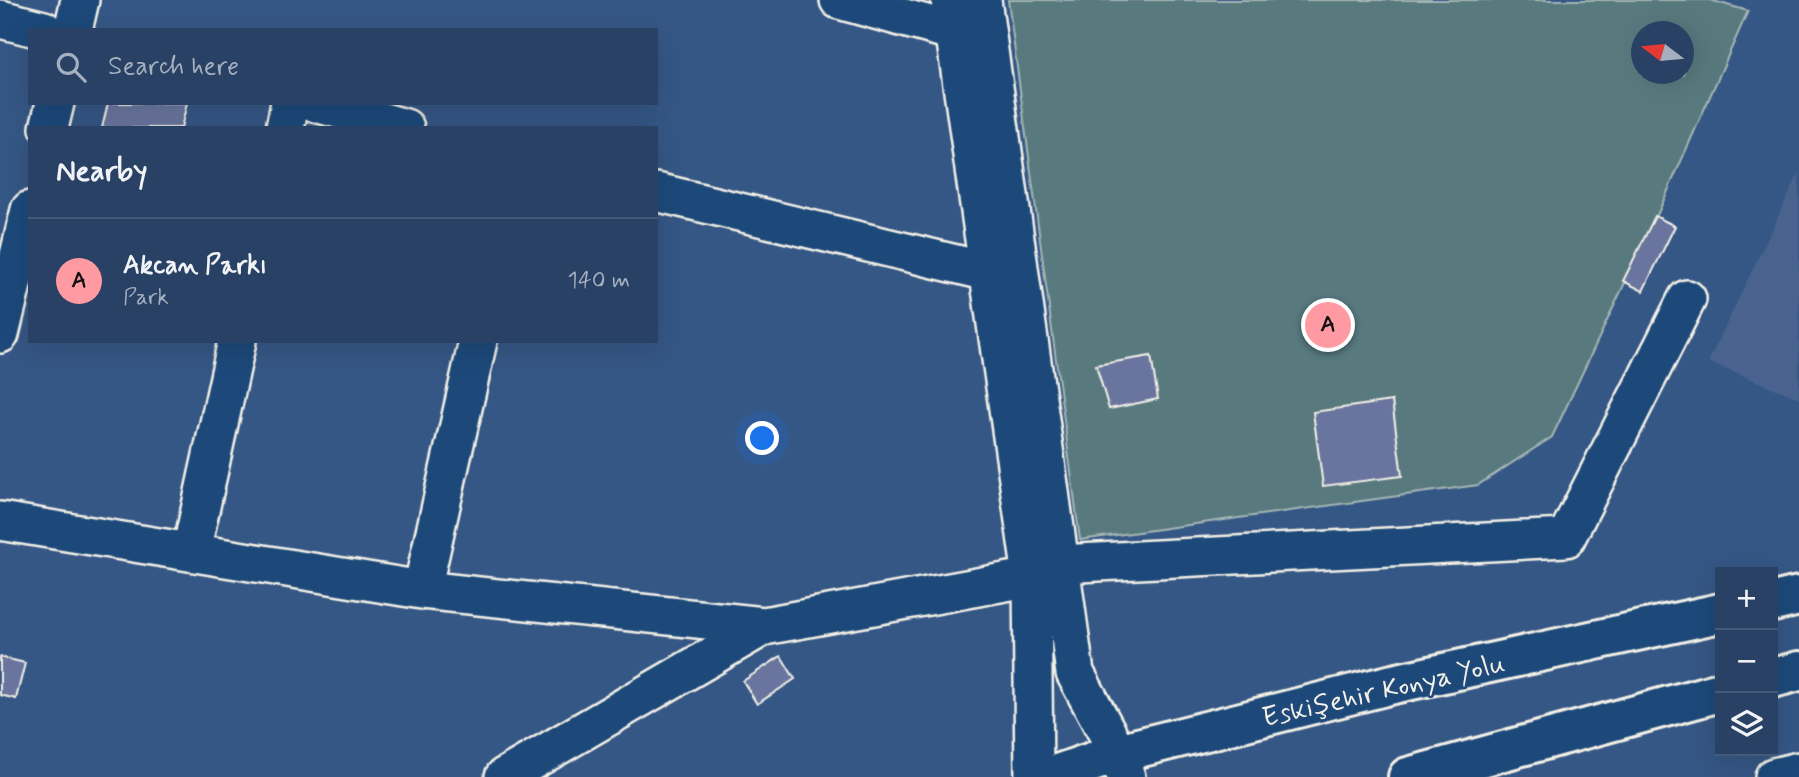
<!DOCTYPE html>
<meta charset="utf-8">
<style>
body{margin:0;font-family:Mynerve,sans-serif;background:#344c6d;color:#f1f3f6}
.controls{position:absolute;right:21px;bottom:21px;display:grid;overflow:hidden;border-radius:0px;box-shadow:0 7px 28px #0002}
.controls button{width:63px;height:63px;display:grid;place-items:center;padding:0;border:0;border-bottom:2px solid #445a78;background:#284164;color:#f1f3f6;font:35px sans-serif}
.compass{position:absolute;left:1631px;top:21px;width:63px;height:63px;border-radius:50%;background:#284164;box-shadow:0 7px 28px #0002;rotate:286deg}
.you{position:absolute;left:763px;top:439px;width:24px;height:24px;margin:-18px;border:5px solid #fff;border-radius:50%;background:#1a73e8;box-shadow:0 0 0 10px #1a73e833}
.badge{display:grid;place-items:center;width:46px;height:46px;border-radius:50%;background:#ff9aa2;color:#111;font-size:23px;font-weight:700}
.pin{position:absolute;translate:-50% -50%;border:4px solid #fff;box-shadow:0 2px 7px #0006}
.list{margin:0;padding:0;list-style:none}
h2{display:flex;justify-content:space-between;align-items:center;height:91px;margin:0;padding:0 28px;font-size:30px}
h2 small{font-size:23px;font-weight:400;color:#a5afbf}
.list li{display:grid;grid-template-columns:46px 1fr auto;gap:21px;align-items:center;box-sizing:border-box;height:126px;padding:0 28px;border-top:2px solid #445a78}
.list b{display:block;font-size:26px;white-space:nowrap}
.list p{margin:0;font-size:23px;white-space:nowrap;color:#a5afbf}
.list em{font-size:23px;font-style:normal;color:#a5afbf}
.icon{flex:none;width:38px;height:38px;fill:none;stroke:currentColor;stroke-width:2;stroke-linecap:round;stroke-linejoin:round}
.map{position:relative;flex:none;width:1799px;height:777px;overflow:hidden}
.search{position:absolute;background:#284164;box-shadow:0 7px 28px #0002;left:28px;top:28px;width:630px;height:77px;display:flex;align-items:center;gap:18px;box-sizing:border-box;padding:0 24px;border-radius:0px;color:#a5afbf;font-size:26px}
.panel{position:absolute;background:#284164;box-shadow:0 7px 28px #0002;left:28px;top:126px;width:630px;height:217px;border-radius:0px}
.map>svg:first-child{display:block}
.built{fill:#48638e}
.green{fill:#587a7f;stroke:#a6b6b4;stroke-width:2;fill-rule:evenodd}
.building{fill:#69749e;stroke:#f4f1e8;stroke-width:2}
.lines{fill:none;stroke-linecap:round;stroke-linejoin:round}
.minor-casing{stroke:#f4f1e8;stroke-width:42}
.highway-casing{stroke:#f4f1e8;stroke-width:44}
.minor{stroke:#1f4a7a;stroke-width:37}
.highway{stroke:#1f4a7a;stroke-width:38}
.labels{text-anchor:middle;stroke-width:5;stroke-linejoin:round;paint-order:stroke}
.street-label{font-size:28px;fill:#f4f1e8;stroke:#1f4a7a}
</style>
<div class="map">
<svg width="1799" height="777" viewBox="0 0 1799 777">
<rect width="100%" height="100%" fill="#355785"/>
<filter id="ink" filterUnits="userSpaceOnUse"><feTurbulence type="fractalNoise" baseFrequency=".0143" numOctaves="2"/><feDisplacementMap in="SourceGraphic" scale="14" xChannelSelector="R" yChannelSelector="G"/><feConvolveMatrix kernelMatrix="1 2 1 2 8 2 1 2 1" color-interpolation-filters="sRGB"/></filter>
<g filter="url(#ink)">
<path class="built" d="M1799 173V398L1708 362Z"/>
<path class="green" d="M1008 0H1710L1748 11 1658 213 1552 437 1478 485 1080 540ZM1642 32H1684V74H1642Z"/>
<path class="building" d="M108 103H187L181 128H102Z
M1655 216 1675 226 1643 291 1623 281Z
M1151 356 1158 399 1109 409 1096 365Z
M1392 401 1402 476 1323 486 1313 412Z
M781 656 795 679 757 704 743 681Z
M0 657 25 663 16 699 0 695Z"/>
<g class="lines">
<g class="minor-casing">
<path id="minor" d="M839 0 955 32 976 27
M950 0 1032 577 1034 777
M982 0 1075 673 1118 753 1126 777
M0 19 44 30
M73 30 80 0
M316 103 405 128
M49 128 55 103
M285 128 290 103
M656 192 989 272 1009 268
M0 334 30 210
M0 521 422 590 764 626 1032 577 1060 569
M191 552 237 341
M1059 564 1566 538 1687 299
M422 590 478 341
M504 777 764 626
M1774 777 1799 771"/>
</g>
<g class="highway-casing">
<path id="highway" d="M1773 602 1799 596
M1773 678 1799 671
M1049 777 1118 753 1393 684 1720 613
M1408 777 1720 692"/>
</g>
<use href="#minor" class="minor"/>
<use href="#highway" class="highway"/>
</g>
</g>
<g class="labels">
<g class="street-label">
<text transform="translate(1383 689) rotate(-13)" y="10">Eskişehir Konya Yolu</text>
</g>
</g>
</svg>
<div class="controls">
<button>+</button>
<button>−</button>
<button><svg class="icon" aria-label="layers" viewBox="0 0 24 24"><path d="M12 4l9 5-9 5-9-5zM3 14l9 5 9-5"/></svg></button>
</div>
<svg class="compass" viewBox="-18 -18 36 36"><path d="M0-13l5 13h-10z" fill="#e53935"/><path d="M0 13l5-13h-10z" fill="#a5afbf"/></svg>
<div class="you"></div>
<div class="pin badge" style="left:1328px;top:325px">A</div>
<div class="search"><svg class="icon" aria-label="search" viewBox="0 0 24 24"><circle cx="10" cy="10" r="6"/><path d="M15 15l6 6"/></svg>Search here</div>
<section class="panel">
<h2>Nearby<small></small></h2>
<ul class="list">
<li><span class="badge">A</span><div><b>Akcan Parkı</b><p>Park</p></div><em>140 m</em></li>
</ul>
</section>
</div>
